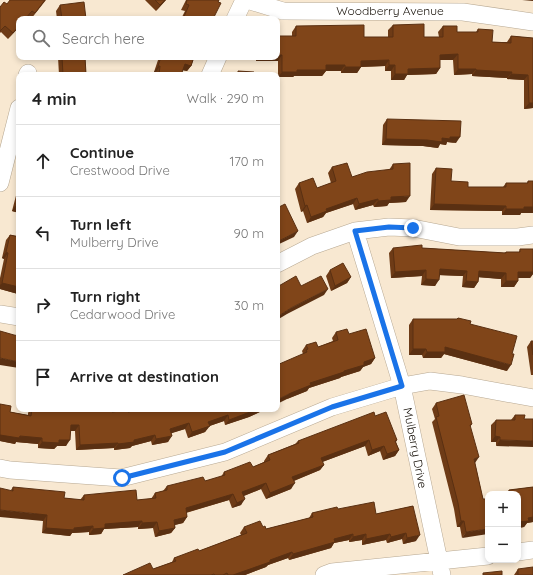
<!DOCTYPE html>
<meta charset="utf-8">
<style>
body{margin:0;font-family:Quicksand,sans-serif;background:#f6f6f6;color:#222}
.controls{position:absolute;right:12px;bottom:12px;display:grid;overflow:hidden;border-radius:8px;box-shadow:0 2px 6px #0003}
.controls button{width:36px;height:36px;display:grid;place-items:center;padding:0;border:0;border-bottom:1px solid #e0e0e0;background:#fff;color:#222;font:20px sans-serif}
.stop{position:absolute;width:12px;height:12px;margin:-9px;border:3px solid #1a73e8;border-radius:50%;background:#fff}
.stop.end{background:#1a73e8;border-color:#fff;box-shadow:0 1px 4px #0008}
.list{margin:0;padding:0;list-style:none}
h2{display:flex;justify-content:space-between;align-items:center;height:52px;margin:0;padding:0 16px;font-size:17px}
h2 small{font-size:13px;font-weight:400;color:#767676}
.list li{display:grid;grid-template-columns:26px 1fr auto;gap:12px;align-items:center;box-sizing:border-box;height:72px;padding:0 16px;border-top:1px solid #e0e0e0}
.list b{display:block;font-size:15px;white-space:nowrap}
.list p{margin:0;font-size:13px;white-space:nowrap;color:#767676}
.list em{font-size:13px;font-style:normal;color:#767676}
.icon{flex:none;width:22px;height:22px;fill:none;stroke:currentColor;stroke-width:2;stroke-linecap:round;stroke-linejoin:round}
.map{position:relative;flex:none;width:533px;height:575px;overflow:hidden}
.search{position:absolute;background:#fff;box-shadow:0 2px 6px #0003;left:16px;top:16px;width:264px;height:44px;display:flex;align-items:center;gap:10px;box-sizing:border-box;padding:0 14px;border-radius:8px;color:#767676;font-size:15px}
.panel{position:absolute;background:#fff;box-shadow:0 2px 6px #0003;left:16px;top:72px;width:264px;height:340px;border-radius:8px}
.map>svg:first-child{display:block}
.lines{fill:none;stroke-linecap:round;stroke-linejoin:round}
.minor-casing{stroke:#b7a892;stroke-width:18}
.minor{stroke:#fff;stroke-width:17}
.wall{fill:#6e3b16}
.shaded-wall{fill:#5a3012}
.building{fill:#804519;stroke:#5a3012}
.route{stroke:#1a73e8;stroke-width:5}
.labels{text-anchor:middle;stroke-width:4;stroke-linejoin:round;paint-order:stroke}
.street-label{font-size:12px;fill:#19130b;stroke:#fff}
</style>
<div class="map">
<svg width="533" height="575" viewBox="0 0 533 575">
<rect width="100%" height="100%" fill="#f8e8d1"/>
<g class="lines">
<g class="minor-casing">
<path id="minor" d="M247 0 283 11 463 12 533 22
M235 19 244 0
M27 75 28 73
M210 75 218 57
M0 183 19 108
M355 231 402 386 442 575
M277 264 312 246 355 231 389 227 413 228 459 237H518L533 235
M0 314 19 317
M0 468 10 470 121 478 225 452 332 407 402 386 430 381 462 385 533 398
M518 552 533 550
M324 575 332 572 488 556"/>
</g>
<use href="#minor" class="minor"/>
</g>
<path class="wall" d="M46 0 31 19 28 17 26 19H19V27L8 39 1 32 0 33V7L7 4Z
M145 0H166L156 11Z
M186 0H219L213 19H181L185 11 181 10Z
M60 5 86 19H57L56 11Z
M393 25 424 37H439L438 32 443 26 457 32H476L478 29 492 42H507L511 36 533 38V108L524 109V80L507 79V78L472 76V74L454 75 453 60H440V68L436 74 407 75 404 80H391V71H385V66L361 67 357 73H341V71H326L322 76H294L293 77H278V61H256V58H243L244 57H277L292 36V32L296 26 364 37H388V30Z
M58 57H85L86 74 85 75H59Z
M159 57H194L191 66 187 71 183 70 181 75H156V72H154Z
M387 119 456 143 447 142 446 145 440 144 438 148 423 146 382 145 383 125Z
M393 164 406 202 389 203 387 206 374 207 373 205 355 210 353 204 326 213 323 217 307 223 303 211 301 212 295 189 299 183 317 188 331 183 328 173 332 167 352 177 389 170Z
M436 168 451 181 468 187H503L506 183H527L528 181 533 213H521L520 215H502V211L430 210 432 174Z
M19 184V213L12 211Z
M19 229V293L18 294 0 289V278L4 259 2 258 6 240 10 235 17 236Z
M393 248H422L504 253 506 252H519L520 249H533V274L530 278H518V281L514 287H501V279L479 277 478 282 474 288 462 287 463 276 440 275 435 286 421 285 422 276 391 278 389 253Z
M330 270 351 277 347 283 331 291 326 276Z
M458 318 470 324 507 371 444 354 441 358H423L422 355H409V325L413 319H457Z
M336 332 349 334 375 358 371 364 363 367 360 371 341 377 340 378 309 388 307 391 287 399 303 354 302 351 306 345 318 347 333 341 332 338Z
M531 341H533V375H531L527 347Z
M436 403 472 424 470 427 475 463 483 499 488 504 462 538 460 527H457L454 509 432 422 435 419 432 409Z
M0 404 10 412 28 415V413L30 409H57V411L112 409V412H128L142 409H266L249 417 225 425 224 421 209 426 205 432 188 438 185 429 171 433 168 442 152 445 151 441 132 446 130 448 114 450V448L76 450 75 431H71L66 446H57L54 449 38 448V444L16 442 15 444 0 441Z
M515 415H525L496 446V442H491V425L496 420H511Z
M375 416 397 440 396 442 399 450 395 456 383 460 380 451 368 456 365 446 322 462 324 465 320 470 294 481 291 489 266 499 261 489 244 496 241 505 232 508 229 500 186 513 187 517 183 523 175 525V528L171 533 155 537 153 528 138 529V527L104 529 101 534 89 535V532L72 533 70 536 42 533 43 521 11 490 13 487 64 498 80 500 84 495 137 500 151 499 155 493 163 491 167 486 205 481 221 477 224 472 253 467 264 462V461L268 455 295 444 298 441Z
M533 487V522L527 523 524 527 518 528V494H506L509 490Z
M413 506 416 541 403 544 402 539 387 543 386 540 362 545V540L349 542V540L334 543 331 548 289 560 288 558 268 565 266 567 245 575H123L153 569 172 562 174 558 199 551 241 535 240 533 244 527H263L266 529 309 518 312 513 338 509 376 514Z
M518 569 533 575H514Z"/>
<path class="shaded-wall" d="M165 0H166L156 11 160 5Z
M522 0H533V1Z
M19 26V27L8 39 13 33Z
M458 54 453 60H436L440 55Z
M277 55H282L278 61H256L258 57H277Z
M244 57H257L256 58H243Z
M389 60 385 66 357 67 361 61Z
M185 64 191 66 187 71 181 70Z
M326 65H345L341 71H326L322 76H294L293 77H278L282 72 297 70Z
M389 65H395L391 71H385Z
M158 66H160L156 72H154Z
M345 67H361L357 73H341Z
M440 68 436 74 407 75 404 80H391L395 74 408 69Z
M458 69H476L472 74 454 75Z
M476 70 512 72 507 78 472 76Z
M76 74H86L85 75H75Z
M511 74 528 75 524 80 507 79Z
M529 103H533V108L524 109Z
M450 137H460L456 143 447 142 446 145 440 144 438 148 423 146 382 145 386 139 427 140 442 138Z
M410 196 406 202 389 203 387 206 374 207 378 201 391 197Z
M357 198 353 204 326 213 323 217 307 223 311 217 326 209Z
M378 199 373 205 355 210 359 204Z
M434 204 506 206 502 211 430 210Z
M16 205 19 206V213L12 211Z
M307 205 303 211 301 212 305 206Z
M524 207H533V213H521L520 215H502L506 209Z
M298 231 294 237 277 245V242Z
M6 252 8 253 4 259 2 258Z
M440 269 467 271 463 276 436 275Z
M533 269V274L530 278H514L518 272Z
M426 270 422 276 391 278 395 272Z
M479 271 506 273 501 279 475 277Z
M351 277 347 283 331 291 335 286Z
M426 279 439 280 435 286 421 285Z
M466 281 478 282 474 288 462 287Z
M506 281H518L514 287H501Z
M2 283 19 287V293L18 294 0 289V285Z
M328 289 324 295 287 314 277 320V317L291 308Z
M445 347 511 365 507 371 444 354 441 358H423L427 352Z
M413 349H426L422 355H409Z
M0 358 19 362V368L0 365Z
M375 358 371 364 363 367 360 371 341 377 340 378 309 388 307 391 287 399 277 404V400L310 383 344 371 364 362Z
M258 409H266L249 417 225 425 229 420Z
M228 415 224 421 204 428 208 422Z
M189 423 185 429 166 435 170 429Z
M71 425H79L75 431H67Z
M210 426 205 432 188 438 192 432Z
M0 435 42 438 38 444 16 442 15 444 0 441Z
M155 435 151 441 132 446 130 448 114 450 118 444Z
M172 436 168 442 152 445 156 439Z
M495 436 500 437 496 442H491Z
M59 440H70L66 446H57L54 449 38 448 42 442Z
M369 440 365 446 317 464 321 458Z
M500 440 533 441V447L496 446Z
M118 443 114 448 76 450 80 445Z
M384 446 380 451 368 456 372 450Z
M399 450 395 456 383 460 387 454Z
M479 457 475 463 474 459Z
M324 465 320 470 288 483 292 477Z
M266 483 261 489 238 498 242 492Z
M295 483 291 489 266 499 270 493Z
M233 494 229 500 181 514 186 508Z
M245 499 241 505 232 508 237 503Z
M0 510 47 515 43 521 0 517Z
M187 517 183 523 170 526 174 520Z
M533 517V522L527 523 524 527 518 528V522L528 518Z
M142 521 138 527 104 529 101 534 89 535 93 529 105 524Z
M461 521H464L460 527H457Z
M157 522 153 528 138 529 142 523Z
M93 526 89 532 72 533 70 536 42 533 46 528H74Z
M175 528 171 533 155 537 159 531Z
M488 529V534L462 538 466 532Z
M406 533 402 539 387 543 391 537Z
M353 534 349 540 334 543 331 548 289 560 293 554 334 539Z
M366 534 362 540 349 542 353 537Z
M390 534 386 540 362 545 366 539Z
M420 535 416 541 403 544 407 538Z
M292 552 288 558 268 565 266 567 245 575H233L270 560Z"/>
<path class="building" d="M10 0H45L35 13 32 11 25 19H19V26L13 33 5 26 0 31V7L4 2 7 4Z
M155 0H165L160 5Z
M187 0H219L218 2 221 3 213 19 211 18V19H183L189 5 186 4Z
M84 2 86 19H62L60 5Z
M424 24V37H443V26H457V32H478V29L493 30 492 42 511 43V36L533 38V103H529L528 75 511 74 512 72 476 70V69H458V54L440 55V68L408 69V74H395V65H389V60L361 61V67H345V65H326V70H297V72H282V55H277V36H296V26L364 25V37H393V25Z
M62 57H85L86 74H76V75H63Z
M161 57H194L191 66 185 64 181 75H159L160 66H158Z
M238 71 254 72V75H238Z
M387 119 461 121 460 137H450V139L442 138V142L427 140 386 139Z
M347 163 352 177 367 172 393 169V164L410 163V196L391 197V200L378 201V199L359 204 357 198 326 209 327 211 311 217 307 205 305 206 299 183 313 178 317 188 336 181 332 167Z
M436 168 452 169 451 181 468 182V187H506V183H528V181H533V207H524V209H506V206L434 204Z
M19 195V206L16 205Z
M277 203 279 207 285 204 298 231 277 242Z
M10 235 19 237V287L2 283 8 253 6 252Z
M422 245V248L506 253V252H520V249H533V272H518V281H506V273L479 271 478 282 466 281 467 271 440 269 439 280 426 279V270L395 272 393 248Z
M343 263 351 277 335 286 330 270Z
M296 276 301 286 321 276 328 289 291 308 277 317V287Z
M458 318 471 321 470 324 517 336 512 354H514L511 365 445 347V352H427L426 349H413V319H457Z
M347 329 349 334 366 329 375 358 364 362V365L344 371V372L310 383 311 385 291 393 277 400V365L307 352 306 350 308 349 306 345 316 342 318 347 338 340 336 332Z
M0 331 14 335 19 336V362L0 358Z
M531 341H533V355Z
M464 395 472 424 470 425 479 457 474 459 483 499H487L488 504V529L466 532 464 521H461L458 503 436 417 439 416 436 403Z
M0 404 11 406 10 412 31 416 32 409H57V411L112 409V412L127 410 128 412 142 409H258L229 420 228 415 208 422 210 426 192 432 189 423 170 429 172 436 156 439 155 435 134 440V442L118 444V443L80 445 79 425H71L70 440H59V443L42 442V438L20 436 19 438 0 435Z
M374 412 375 416 386 412 397 440 395 441 399 450 387 454 384 446 372 450 369 440 321 458 324 465 292 477 295 483 270 493 266 483 242 492 245 499 237 503 233 494 186 508 187 517 174 520 175 528 159 531 157 522 142 523V521L105 524V528L93 529V526L74 528V530L46 528 47 515 0 510V488L13 491V487L65 492 64 498 84 500V495L136 490 137 500 156 498 155 493 167 490V486L203 477 205 481 225 475 224 472 250 462 253 467 270 460 268 455 299 443 298 441Z
M515 415H525L524 419H533V441L500 440V437L495 436 496 420H515Z
M533 487V517L528 518 529 521 518 522V494H509V490Z
M374 502 376 514 413 506 420 535 407 538 406 533 391 537 390 534 366 539V534L353 537V534L334 539 335 542 293 554 292 552 270 560V562L233 575H228L227 573 223 575H215L214 574 211 575H123L150 563 153 569 176 561 174 558 198 549 199 551 247 533 244 527 260 521 263 527 265 526 266 529 313 517 312 513 337 507 338 509Z
M533 567V575H518V569Z
M502 571V575H483V573Z"/>
<g class="lines">
<path class="route" d="M122 478 225 452 332 407 402 386 355 231 389 227 413 228"/>
</g>
<g class="labels">
<g class="street-label">
<text x="390" y="15">Woodberry Avenue</text>
<text transform="translate(415 448) rotate(79)" y="4">Mulberry Drive</text>
</g>
</g>
</svg>
<div class="controls">
<button>+</button>
<button>−</button>
</div>
<div class="stop" style="left:122px;top:478px"></div>
<div class="stop end" style="left:413px;top:228px"></div>
<div class="search"><svg class="icon" aria-label="search" viewBox="0 0 24 24"><circle cx="10" cy="10" r="6"/><path d="M15 15l6 6"/></svg>Search here</div>
<section class="panel">
<h2>4 min<small>Walk · 290 m</small></h2>
<ul class="list">
<li><svg class="icon" aria-label="ahead" viewBox="0 0 24 24"><path d="M12 20V5M6 11l6-6 6 6"/></svg><div><b>Continue</b><p>Crestwood Drive</p></div><em>170 m</em></li>
<li><svg class="icon" aria-label="left" viewBox="0 0 24 24"><path d="M17 20v-9H6M10 6l-5 5 5 5"/></svg><div><b>Turn left</b><p>Mulberry Drive</p></div><em>90 m</em></li>
<li><svg class="icon" aria-label="right" viewBox="0 0 24 24"><path d="M7 20v-9h11M14 6l5 5-5 5"/></svg><div><b>Turn right</b><p>Cedarwood Drive</p></div><em>30 m</em></li>
<li><svg class="icon" aria-label="arrive" viewBox="0 0 24 24"><path d="M6 21V4h12l-3 4 3 4H6"/></svg><div><b>Arrive at destination</b></div></li>
</ul>
</section>
</div>
